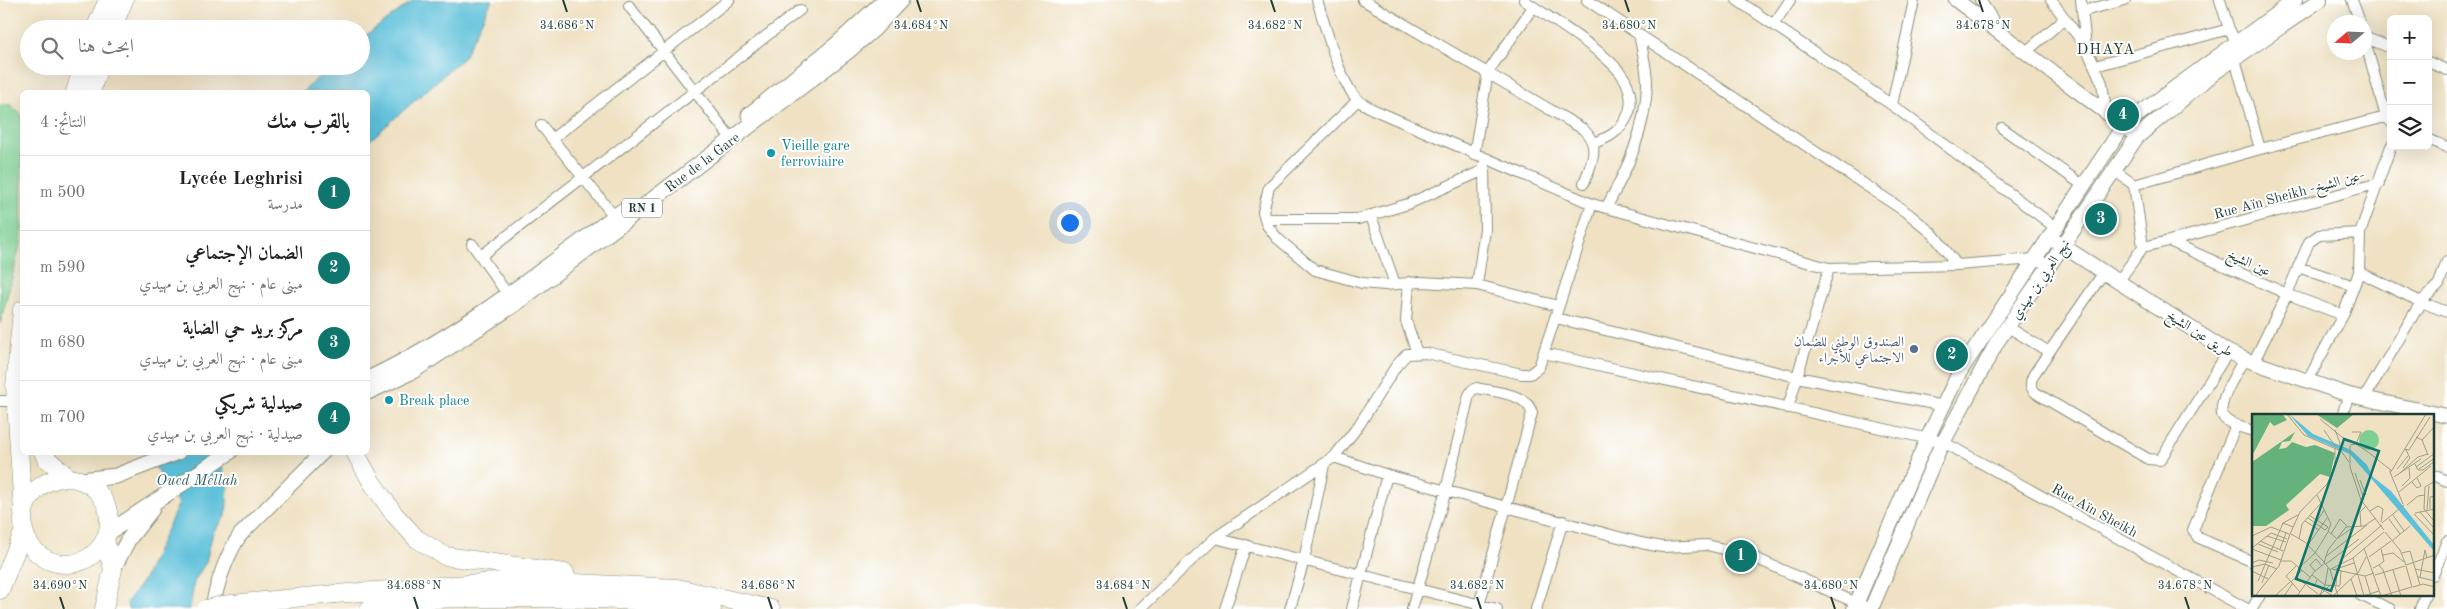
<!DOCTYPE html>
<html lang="ar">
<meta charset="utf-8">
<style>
body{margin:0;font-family:"Old Standard TT",Amiri,serif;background:#f2f2f2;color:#202124;direction:rtl}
.controls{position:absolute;right:15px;top:15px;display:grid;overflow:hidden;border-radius:8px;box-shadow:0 5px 20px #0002}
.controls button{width:45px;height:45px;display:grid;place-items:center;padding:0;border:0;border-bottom:1px solid #e0e0e0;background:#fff;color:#202124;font:25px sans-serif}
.compass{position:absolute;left:2327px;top:15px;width:45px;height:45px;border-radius:50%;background:#fff;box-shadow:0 5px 20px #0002;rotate:251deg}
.you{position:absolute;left:1069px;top:222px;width:18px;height:18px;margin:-12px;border:4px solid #fff;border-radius:50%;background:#1a73e8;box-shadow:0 0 0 8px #1a73e833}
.badge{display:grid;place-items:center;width:32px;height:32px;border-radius:50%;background:#0f766e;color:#fff;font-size:16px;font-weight:700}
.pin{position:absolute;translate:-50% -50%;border:2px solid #fff;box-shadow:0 1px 5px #0006}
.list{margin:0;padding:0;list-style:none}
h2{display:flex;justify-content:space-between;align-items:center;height:65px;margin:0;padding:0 20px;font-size:21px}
h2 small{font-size:16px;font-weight:400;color:#757577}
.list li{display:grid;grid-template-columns:32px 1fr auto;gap:15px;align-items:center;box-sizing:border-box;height:75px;padding:0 20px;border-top:1px solid #e0e0e0}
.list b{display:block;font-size:19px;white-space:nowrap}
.list p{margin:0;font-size:16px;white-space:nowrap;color:#757577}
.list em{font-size:16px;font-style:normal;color:#757577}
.icon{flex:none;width:28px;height:28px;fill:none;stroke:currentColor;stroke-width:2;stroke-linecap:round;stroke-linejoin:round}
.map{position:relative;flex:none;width:2447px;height:609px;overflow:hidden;direction:ltr}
.search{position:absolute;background:#fff;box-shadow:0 5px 20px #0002;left:20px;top:20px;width:350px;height:55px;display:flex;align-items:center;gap:12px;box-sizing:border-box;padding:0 18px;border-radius:28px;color:#757577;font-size:19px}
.panel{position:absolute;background:#fff;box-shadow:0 5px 20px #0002;left:20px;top:90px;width:350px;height:365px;border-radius:8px;direction:rtl}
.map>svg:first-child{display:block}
.green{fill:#7dd092;stroke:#4e8663}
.water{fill:#5bc0d9;stroke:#3d7e86}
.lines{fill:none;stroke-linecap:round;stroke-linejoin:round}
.street-casing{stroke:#878f7b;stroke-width:12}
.secondary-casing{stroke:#878f7b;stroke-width:16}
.primary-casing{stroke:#878f7b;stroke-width:17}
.highway-casing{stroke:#878f7b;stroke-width:19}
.street{stroke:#fff;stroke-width:10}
.secondary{stroke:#fff;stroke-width:14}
.primary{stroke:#fff;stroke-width:15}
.highway{stroke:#fff;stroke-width:18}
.highway-bridge-casing{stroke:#878f7b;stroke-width:19;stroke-linecap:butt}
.highway-bridge{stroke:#fff;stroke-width:18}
.ticks{fill:none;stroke:#1f3d34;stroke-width:2}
.culture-dot{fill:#0f9aa8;stroke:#fff;stroke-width:2}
.service-dot{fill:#5c6f8a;stroke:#fff;stroke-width:2}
.labels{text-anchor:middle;stroke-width:4;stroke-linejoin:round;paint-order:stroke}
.shield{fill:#fff;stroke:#627771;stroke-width:1}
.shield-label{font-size:12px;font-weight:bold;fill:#1f3d34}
.culture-label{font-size:14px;fill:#0d838f;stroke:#fff;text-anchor:start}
.street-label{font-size:14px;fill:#1f3d34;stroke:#fff}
.service-label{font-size:14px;fill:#4e5e75;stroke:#fff;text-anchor:end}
.neighbourhood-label{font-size:15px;letter-spacing:1px;fill:#1f3d34;stroke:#fff}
.water-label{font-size:15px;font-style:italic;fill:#316466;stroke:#fff}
.inset-road{fill:none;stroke:#9c9f89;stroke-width:1}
.view{fill:#0f766e;fill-opacity:0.15;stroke:#0f766e;stroke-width:2.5}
.inset-edge{fill:none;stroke:#1f3d34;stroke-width:2.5}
.ticks-label{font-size:12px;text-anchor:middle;fill:#1f3d34;stroke:#fff;stroke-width:4;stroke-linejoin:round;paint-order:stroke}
</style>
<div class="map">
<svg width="2447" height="609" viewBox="0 0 2447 609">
<rect width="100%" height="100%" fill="#fff"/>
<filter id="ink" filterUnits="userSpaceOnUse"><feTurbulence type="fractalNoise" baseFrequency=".02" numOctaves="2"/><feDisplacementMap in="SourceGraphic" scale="10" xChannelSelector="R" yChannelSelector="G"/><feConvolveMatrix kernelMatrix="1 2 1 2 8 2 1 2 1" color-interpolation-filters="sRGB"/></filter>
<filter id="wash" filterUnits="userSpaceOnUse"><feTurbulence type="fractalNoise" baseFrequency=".0096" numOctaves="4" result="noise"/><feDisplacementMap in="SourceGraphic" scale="20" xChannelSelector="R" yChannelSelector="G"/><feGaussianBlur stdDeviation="1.12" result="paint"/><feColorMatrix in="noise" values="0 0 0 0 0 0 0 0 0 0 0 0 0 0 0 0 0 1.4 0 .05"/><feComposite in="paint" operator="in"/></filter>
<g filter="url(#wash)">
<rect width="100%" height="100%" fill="#efe1c2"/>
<path class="green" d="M0 105H11L22 115V239L0 324Z"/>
<path class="water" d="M414 0H492L464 57 368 142V92H302L331 66H361V39Z
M146 453H217L228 487 226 515 213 532 206 562 194 582 190 609H128L127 602 143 581 179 503Z"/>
</g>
<g filter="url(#ink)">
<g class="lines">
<g class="street-casing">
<path id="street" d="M1317 0C1325 25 1340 85 1359 101 1363 104 1368 106 1372 109L1592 204 1829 268 1957 265 2035 259 2049 265
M1363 0 1583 129C1601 146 1592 162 1584 183
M1524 0C1550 19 1604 50 1622 75 1631 88 1634 105 1626 119 1619 132 1608 138 1594 143
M1587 0 1909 214 1933 234 1957 265
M1737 0 1892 105 2056 228
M1980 0 2000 30
M2051 0 2086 47
M2081 0 2086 47 2102 83 2106 111
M2220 0 2229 29 2236 42
M2352 0 2360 22
M629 6 727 133
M2083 11 2125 0
M1774 24 1790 0
M2364 37 2386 117 2391 122
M2364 37 2391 48
M2027 51 2064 19
M2235 59 2260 149
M2428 62 2447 70
M2095 66 2229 29
M1358 100 1269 187 1263 212 1267 225 1277 238 1315 270 1362 283 1385 285 1421 282 1477 285 1558 306
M1892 105 1914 0
M541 125 614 216
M2002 128 2084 186
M552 139 729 0
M2428 139 2447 147
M1474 155 1488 72 1533 7
M2114 170 2134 185 2260 149 2386 117
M1606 208C1627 170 1646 129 1647 84 1647 67 1642 51 1639 34
M1371 216 1395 284
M1265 219H1358L1408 204 1484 170
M2169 241 2379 183
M472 244 508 295
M2143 247 2169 241 2287 294 2343 315
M481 256 800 10
M2298 267 2354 286
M2104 272 2034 374C2030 382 2029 387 2036 393L2148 459 2160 460 2228 352
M2359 272 2421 302 2439 284 2447 261
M1409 282 1406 321 1417 353
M2118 282 2143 247 2134 185
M1477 285 1485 229 1484 164
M1556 318 1797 377 1944 406
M2008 327 2049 352
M1544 353 1943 442 2247 609
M2244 359C2238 371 2214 406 2224 418 2230 425 2244 428 2253 431
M2253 363 2287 294 2309 242 2319 235 2360 233
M2307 382 2343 315 2354 286 2359 272 2360 233 2391 146
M2365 397 2421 302 2447 312
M0 401H15
M1788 408 1829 268
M2342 415 2349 395
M2236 425 2193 530 2197 537 2253 562
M1334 457 1387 475 1641 543 1662 547 1707 545 1728 550 1755 558 1870 609
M2433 475 2447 481
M1215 538 1497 609
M2433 575 2447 541
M2360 595 2390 609
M1140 609 1215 538 1334 457 1359 425 1396 366 1407 354 1426 353 1522 374H1530L1539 367 1592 204
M1225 609 1246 545
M1290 609 1304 560 1324 465
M1352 609 1387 475
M1412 609 1446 490 1469 395 1472 390 1477 388C1494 392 1527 393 1532 413L1478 609
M1536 609 1563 521
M2252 609 2260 595
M2420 609 2425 595"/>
</g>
<g class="secondary-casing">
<path id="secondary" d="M1956 0 2131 131
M2055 241 2228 352 2244 359 2349 395 2447 416
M212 609C217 583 225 558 240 535L323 452
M1854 609 1928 437 1959 373 2124 125 2295 0
M1871 609 1938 452 1997 342 2137 137 2214 73 2320 0"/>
</g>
<g class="primary-casing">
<path id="primary" d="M749 115 837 44 885 0
M368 379C461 335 542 270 625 209
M368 392 413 371 515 304 847 52 875 28 901 0
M81 480 116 476 178 452
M108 533 230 452
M113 569 128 540 152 509"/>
</g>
<g class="highway-casing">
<path id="highway" d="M95 29 108 0
M112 29 124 0
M75 92 83 66
M91 92 99 66
M22 310 15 386 23 512
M43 452 46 458 68 477
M355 452 371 481 394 514 417 539 445 556 565 573
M23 521a43 43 0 1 1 86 0a43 43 0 1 1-86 0Z
M0 590 24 530
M335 594 495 582H554L677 588 771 609
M104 609 113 569 105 540
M369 609C415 596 466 598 513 598 581 598 644 599 712 609"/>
</g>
<use href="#street" class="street"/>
<use href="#secondary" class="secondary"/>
<use href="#primary" class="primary"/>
<use href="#highway" class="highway"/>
<g class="highway-bridge-casing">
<path id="highway-bridge" d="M206 609 222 605 335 594"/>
</g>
<use href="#highway-bridge" class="highway-bridge"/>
</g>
</g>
<path class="ticks" d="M563 0 567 12M917 0 921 12M1271 0 1275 12M1625 0 1629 12M1979 0 1983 12M60 597 64 609M414 597 418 609M768 597 772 609M1123 597 1127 609M1477 597 1481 609M1831 597 1835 609M2185 597 2189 609"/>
<g class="culture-dot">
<circle cx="771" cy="153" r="5"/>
<circle cx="389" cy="400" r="5"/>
</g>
<circle class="service-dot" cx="1914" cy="349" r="5"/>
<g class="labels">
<rect class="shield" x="622" y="198.5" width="40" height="19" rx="4"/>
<g class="shield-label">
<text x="642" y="212">RN 1</text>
</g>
<g class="culture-label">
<text x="781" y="150">Vieille gare<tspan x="781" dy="16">ferroviaire</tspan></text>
<text x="399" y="405">Break place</text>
</g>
<g class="street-label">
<text transform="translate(702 162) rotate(-37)" y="5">Rue de la Gare</text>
<text transform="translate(2289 194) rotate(-15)" y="5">Rue Aïn Sheikh -عين الشيخ-</text>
<text transform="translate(2249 262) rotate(24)" y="5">عين الشيخ</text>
<text transform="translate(2040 279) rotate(-56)" y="5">نهج العربي بن مهيدي</text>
<text transform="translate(2200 333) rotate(32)" y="5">طريق عين الشيخ</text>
<text transform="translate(2095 510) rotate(29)" y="5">Rue Aïn Sheikh</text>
</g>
<g class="service-label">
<text x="1904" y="346">الصندوق الوطني للضمان<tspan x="1904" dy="16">الاجتماعي للأجراء</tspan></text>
</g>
<g class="neighbourhood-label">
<text x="2106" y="54">DHAYA</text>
</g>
<g class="water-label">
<text x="197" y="485">Oued Mellah</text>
</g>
</g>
<g transform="translate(2252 414)">
<rect width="182" height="182" fill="#efe1c2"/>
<path d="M107 26a10 10 0 1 1 20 0a10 10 0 1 1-20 0Z" fill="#7dd092"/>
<path d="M0 0H30L35 6 22 12 18 8 0 42ZM64 0H102L85 14ZM43 18 38 27 30 28 27 35 34 34 40 28 54 33 63 31 83 39 78 63 68 60 34 91 37 96 14 112H0V48Z" fill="#66b27c"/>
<path d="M37 0 61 20 99 36 115 51 121 63 139 77 182 131V137L98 40 56 22Z" fill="#5bc0d9"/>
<path class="inset-road" d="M35 0 52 21 89 37 97 48M68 5 96 28M83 16 88 29 86 44M100 18H109L104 30M164 23 170 26 183 12M170 26 176 41M98 31 104 30 116 38 140 57H137M98 32V53L109 86 132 116M152 35 157 36 178 3M163 50 166 56H171L183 47M164 53 183 39M151 54 158 44 154 36M145 55 156 42M167 55 183 44M140 56 174 0M138 58 151 90M103 59 111 82M148 59 166 43 176 40M142 63 169 45M108 66 114 81M183 67 173 73 172 95 183 108M160 68 165 74 169 72 165 64M150 72 158 64 157 54M147 78 179 52M65 81 79 110 76 117 84 124M155 91 166 82 173 81M178 95V83L183 82M175 96 177 72M118 97 126 92 131 95 129 108M168 98 181 113M163 99 183 95M162 100 183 122M141 101 152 117M58 102 76 113M56 104 73 116 76 113M137 105 148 120M53 107 67 116M130 109 152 91M62 112 72 96M109 112 108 98 114 92M41 113 31 109 46 101M133 118 148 136 154 151M38 120 48 98 75 70 83 53V32L72 16M39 120 53 128 72 148 78 156 86 182M79 120 88 105 95 112M0 122 19 113 37 120M15 122 34 128M86 124 103 112M47 125 50 110 69 89M8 127 31 137M140 127 158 112M6 130 26 138M56 131 75 104M0 134 19 119 35 125M112 134 129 182M0 135 29 146M28 135 34 119M150 139 158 137 168 171M131 141 141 139 152 148M73 143 115 111M117 143 139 127M101 144 112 182M89 146 130 111M29 147H39L58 163M0 149 7 146 21 149M72 149 76 136 94 113 112 112 124 104M74 150 107 125M127 151 132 147 129 135M154 151 183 141M44 152 34 162 48 178M154 152 160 173M0 153 13 150 25 155M48 153 63 139 76 118M121 154 127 151 131 156 140 182M80 155 113 162 122 159M84 155 102 149M163 155 183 159M77 156 101 144 132 118M141 156 149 182M0 157 16 165M63 157 58 151 64 145 70 152M106 159 114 143M60 161 73 171M123 161 153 152M113 162 119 182M44 163 66 180M166 163 183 167M168 163 173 136 175 144M99 165 105 182M65 166 63 171 81 182M6 167 31 109M39 168 50 156M10 169 17 151M73 171 76 154M84 171 85 156M88 171 89 156M161 173 171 170 183 173M3 182 27 152 38 120M23 182 39 167M32 182 41 169M45 182 62 158 73 149M67 182 73 171 88 172M67 182 78 171M81 182 105 159M111 182 127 177M129 182 160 173"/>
<path class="view" d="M92 25 127 37 79 177 44 165Z"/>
<rect width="182" height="182" class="inset-edge"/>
</g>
<g class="ticks-label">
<text x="567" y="29">34.686°N</text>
<text x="921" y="29">34.684°N</text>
<text x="1275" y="29">34.682°N</text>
<text x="1629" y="29">34.680°N</text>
<text x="1983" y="29">34.678°N</text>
<text x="60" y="589">34.690°N</text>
<text x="414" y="589">34.688°N</text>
<text x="768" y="589">34.686°N</text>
<text x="1123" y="589">34.684°N</text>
<text x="1477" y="589">34.682°N</text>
<text x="1831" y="589">34.680°N</text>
<text x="2185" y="589">34.678°N</text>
</g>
</svg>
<div class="controls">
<button>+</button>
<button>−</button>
<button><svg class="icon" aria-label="layers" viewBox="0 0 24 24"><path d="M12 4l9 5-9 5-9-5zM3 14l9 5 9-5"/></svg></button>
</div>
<svg class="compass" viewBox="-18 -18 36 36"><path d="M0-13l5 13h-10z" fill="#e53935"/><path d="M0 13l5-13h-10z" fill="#757577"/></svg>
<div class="you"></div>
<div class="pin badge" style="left:1741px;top:556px">1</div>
<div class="pin badge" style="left:1952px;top:355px">2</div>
<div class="pin badge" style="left:2101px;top:219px">3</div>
<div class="pin badge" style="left:2123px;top:115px">4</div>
<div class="search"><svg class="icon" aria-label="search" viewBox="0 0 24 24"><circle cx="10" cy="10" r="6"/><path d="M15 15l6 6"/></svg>ابحث هنا</div>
<section class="panel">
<h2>بالقرب منك<small>النتائج: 4</small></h2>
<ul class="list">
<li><span class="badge">1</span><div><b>Lycée Leghrisi</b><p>مدرسة</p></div><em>500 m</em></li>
<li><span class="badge">2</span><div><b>الضمان الإجتماعي</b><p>مبنى عام · نهج العربي بن مهيدي</p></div><em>590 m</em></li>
<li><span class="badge">3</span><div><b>مركز بريد حي الضاية</b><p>مبنى عام · نهج العربي بن مهيدي</p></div><em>680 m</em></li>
<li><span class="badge">4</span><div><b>صيدلية شريكي</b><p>صيدلية · نهج العربي بن مهيدي</p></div><em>700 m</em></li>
</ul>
</section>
</div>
